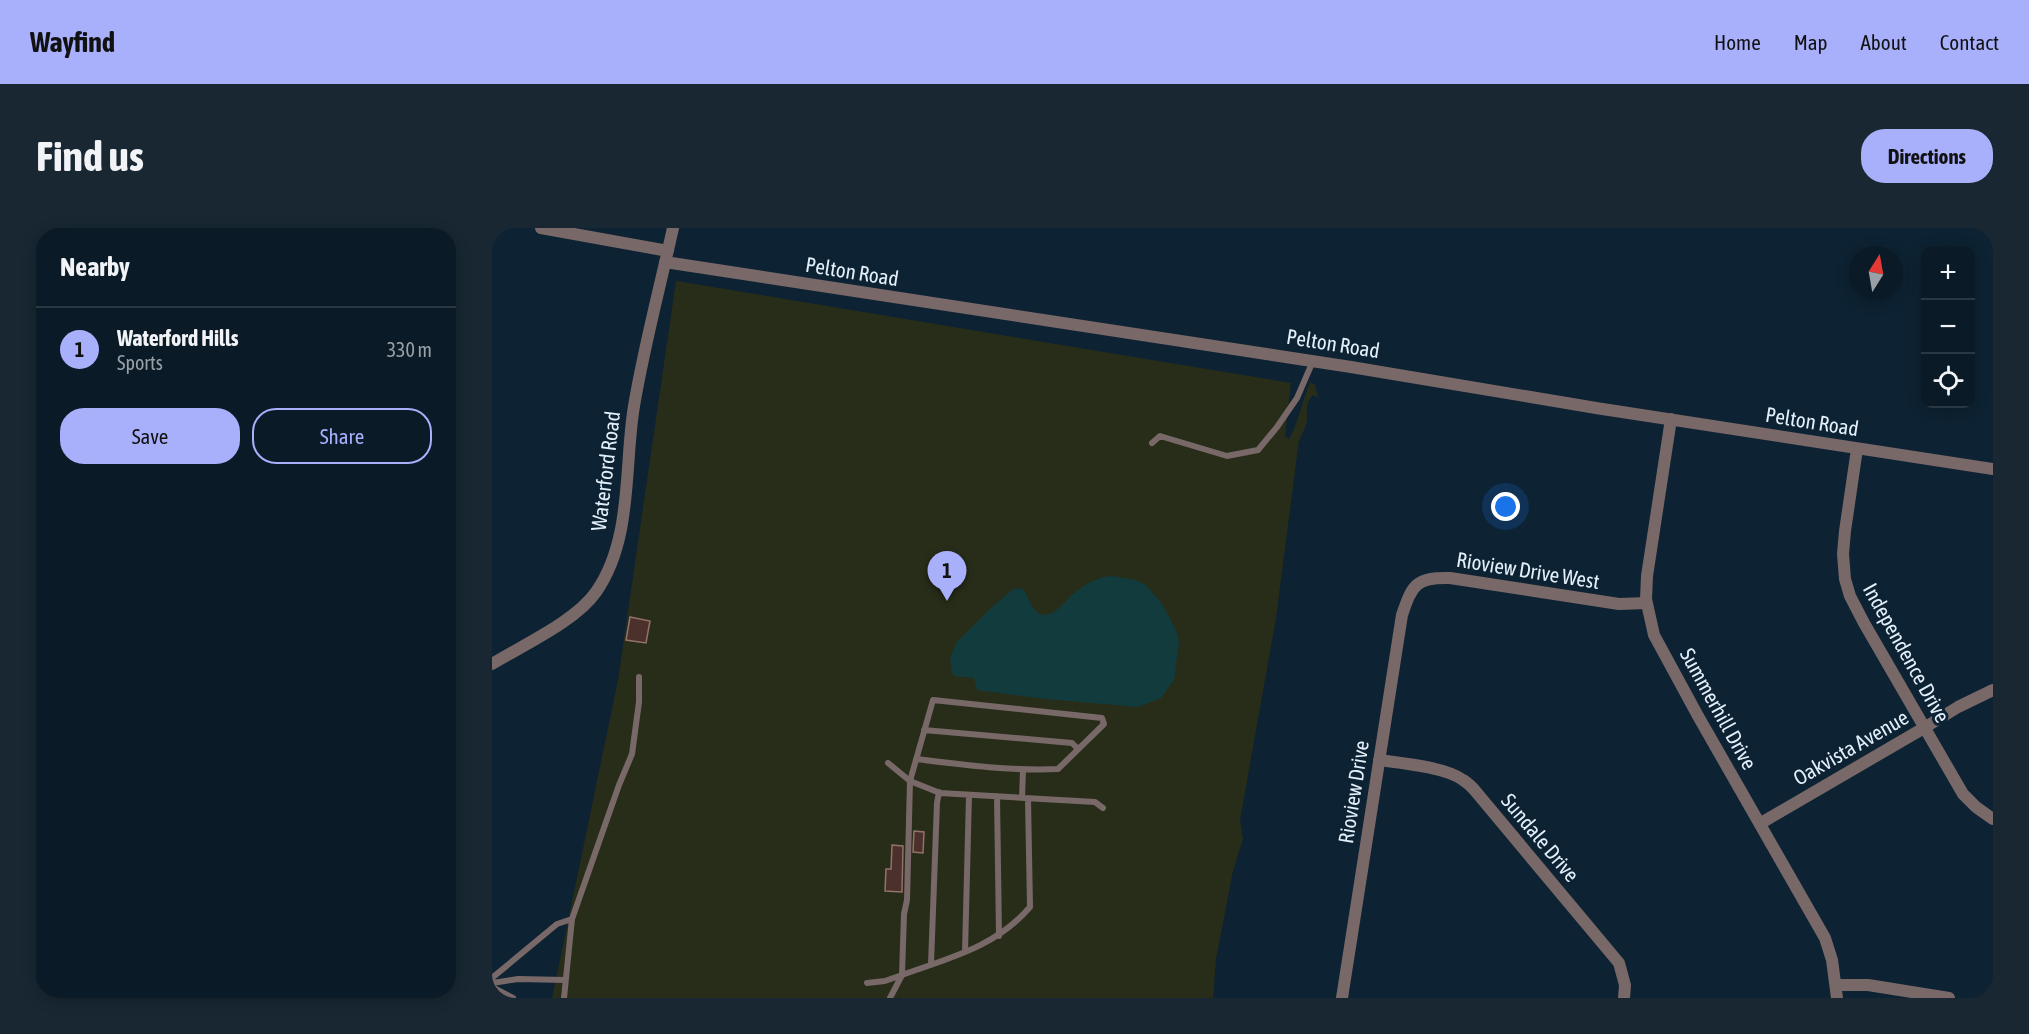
<!DOCTYPE html>
<meta charset="utf-8">
<style>
body{margin:0;font-family:"Asap Condensed",sans-serif;background:#182732;color:#f1f3f6}
.controls{position:absolute;right:18px;top:18px;display:grid;overflow:hidden;border-radius:12px;box-shadow:0 3px 15px #0003}
.controls button{width:54px;height:54px;display:grid;place-items:center;padding:0;border:0;border-bottom:2px solid #2a3843;background:#0a1a26;color:#f1f3f6;font:30px sans-serif}
.compass{position:absolute;left:1357px;top:18px;width:54px;height:54px;border-radius:50%;background:#0a1a26;box-shadow:0 3px 15px #0003;rotate:11deg}
.you{position:absolute;left:1014px;top:279px;width:21px;height:21px;margin:-15px;border:4px solid #fff;border-radius:50%;background:#1a73e8;box-shadow:0 0 0 9px #1a73e833}
.badge{display:grid;place-items:center;width:39px;height:39px;border-radius:50%;background:#a8b0fc;color:#111;font-size:20px;font-weight:700}
.pin{position:absolute;translate:-50% -50px;filter:drop-shadow(0 2px 3px #0008)}
.pin::after{content:'';position:absolute;top:32px;width:21px;height:18px;background:inherit;clip-path:polygon(0 0,100% 0,50% 100%)}
.list{margin:0;padding:0;list-style:none}
h2{display:flex;justify-content:space-between;align-items:center;height:78px;margin:0;padding:0 24px;font-size:26px}
h2 small{font-size:20px;font-weight:400;color:#99a1a7}
.list li{display:grid;grid-template-columns:39px 1fr auto;gap:18px;align-items:center;box-sizing:border-box;height:84px;padding:0 24px;border-top:2px solid #2a3843}
.list b{display:block;font-size:22px;white-space:nowrap}
.list p{margin:0;font-size:20px;white-space:nowrap;color:#99a1a7}
.list em{font-size:20px;font-style:normal;color:#99a1a7}
.actions{display:flex;gap:12px;padding:18px 24px}
.actions a{flex:1;padding:14px 0;border:2px solid #a8b0fc;border-radius:24px;text-align:center;font-size:21px;color:#a8b0fc}
.actions .main{background:#a8b0fc;color:#111}
.icon{flex:none;width:33px;height:33px;fill:none;stroke:currentColor;stroke-width:2;stroke-linecap:round;stroke-linejoin:round}
.map{position:relative;flex:none;width:1501px;height:770px;overflow:hidden;border-radius:24px}
header{display:flex;align-items:center;gap:36px;box-sizing:border-box;height:84px;padding:0 30px;background:#a8b0fc;color:#111}
header strong{font-size:28px}
nav{display:flex;gap:33px;margin-inline-start:auto;font-size:21px}
.intro{display:flex;align-items:center;justify-content:space-between;box-sizing:border-box;height:144px;padding:0 36px}
h1{margin:0;font-size:42px}
.button{padding:15px 27px;border-radius:24px;background:#a8b0fc;color:#111;font-size:21px;font-weight:700}
main{display:flex;gap:36px;padding:0 36px}
aside{flex:1;background:#0a1a26;border-radius:24px;box-shadow:0 3px 15px #0003}
.map>svg:first-child{display:block}
.green{fill:#282d19}
.water{fill:#123b3d}
.building{fill:#4c302b;stroke:#92726b;stroke-width:1.5}
.lines{fill:none;stroke-linecap:round;stroke-linejoin:round}
.lane{stroke:#786868;stroke-width:6}
.street{stroke:#786868;stroke-width:12}
.labels{text-anchor:middle;stroke-width:6;stroke-linejoin:round;paint-order:stroke}
.street-label{font-size:21px;fill:#e3f0fb;stroke:#0d2232}
</style>
<header>
<strong>Wayfind</strong>
<nav><a>Home</a><a>Map</a><a>About</a><a>Contact</a></nav>
</header>
<div class="intro"><h1>Find us</h1><a class="button">Directions</a></div>
<main>
<aside>
<h2>Nearby<small></small></h2>
<ul class="list">
<li><span class="badge">1</span><div><b>Waterford Hills</b><p>Sports</p></div><em>330 m</em></li>
</ul>
<div class="actions"><a class="main">Save</a><a>Share</a></div>
</aside>
<div class="map">
<svg width="1501" height="770" viewBox="0 0 1501 770">
<rect width="100%" height="100%" fill="#0d2232"/>
<path class="green" d="M184 53 799 155 793 209 797 211C807 193 810 173 818 154L823 157 826 170 821 167C813 176 815 182 815 192 814 199 810 206 807 212L784 390 748 592 751 611 741 643 724 731 721 770H60L126 452Z"/>
<path class="water" d="M620 348 644 352 654 357 670 376 683 400 687 414 682 452 669 470 646 479 553 471 485 462 482 450 463 448 460 445 458 431 464 415 502 377 523 360 531 361C536 368 539 380 546 385 559 393 573 373 581 366 592 357 607 348 620 348Z"/>
<path class="building" d="M138 389 158 393 154 415 134 412Z
M422 603 432 604 431 625 421 624Z
M400 617 411 618 410 664 393 663 394 641H399Z"/>
<g class="lines">
<path class="lane" d="M660 215 668 208 735 228 766 222 785 199 805 170 821 133
M432 502 580 515 586 521
M396 535 418 553 448 565 603 574 611 580
M505 568 507 708
M530 570 531 542
M473 724 477 567
M439 736 445 575 447 564
M0 750 65 696 80 691
M0 755 26 751 73 752
M375 755 393 753 410 747 412 686 415 672 418 553 441 472 610 490 612 496 566 541C518 543 472 537 424 531
M0 759 21 770
M72 770 80 691 127 557 140 526 147 474V449
M398 770 410 747C457 730 504 719 538 679L536 571"/>
<path class="street" d="M49 0 176 23
M173 34 859 139 1104 180 1501 241
M1179 191 1155 348 1154 371 1162 407 1206 488 1333 710 1340 732 1345 770
M1365 221 1353 303 1351 326 1353 351 1358 368 1372 395 1471 566 1484 579 1501 591
M0 436C31 417 84 393 104 364 141 311 132 238 142 178 152 118 168 59 181 0
M887 532C909 535 953 539 971 552 976 555 981 560 985 565L1127 735 1133 757 1132 770
M1269 595 1432 500 1466 479 1501 462
M1344 757H1376L1457 770
M850 770 910 387C920 357 924 349 958 350L1127 376 1155 375"/>
</g>
<g class="labels">
<g class="street-label">
<text transform="translate(360 44) rotate(9)" y="7">Pelton Road</text>
<text transform="translate(841 116) rotate(9)" y="7">Pelton Road</text>
<text transform="translate(1320 194) rotate(9)" y="7">Pelton Road</text>
<text transform="translate(114 243) rotate(-83)" y="7">Waterford Road</text>
<text transform="translate(1036 343) rotate(9)" y="7">Rioview Drive West</text>
<text transform="translate(1414 425) rotate(61)" y="7">Independence Drive</text>
<text transform="translate(1226 481) rotate(61)" y="7">Summerhill Drive</text>
<text transform="translate(1359 520) rotate(-30)" y="7">Oakvista Avenue</text>
<text transform="translate(862 564) rotate(-81)" y="7">Rioview Drive</text>
<text transform="translate(1048 610) rotate(50)" y="7">Sundale Drive</text>
</g>
</g>
</svg>
<div class="controls">
<button>+</button>
<button>−</button>
<button><svg class="icon" aria-label="locate" viewBox="0 0 24 24"><circle cx="12" cy="12" r="6"/><path d="M12 2v4M12 18v4M2 12h4M18 12h4"/></svg></button>
</div>
<svg class="compass" viewBox="-18 -18 36 36"><path d="M0-13l5 13h-10z" fill="#e53935"/><path d="M0 13l5-13h-10z" fill="#99a1a7"/></svg>
<div class="you"></div>
<div class="pin badge" style="left:455px;top:373px">1</div>
</div>
</main>
